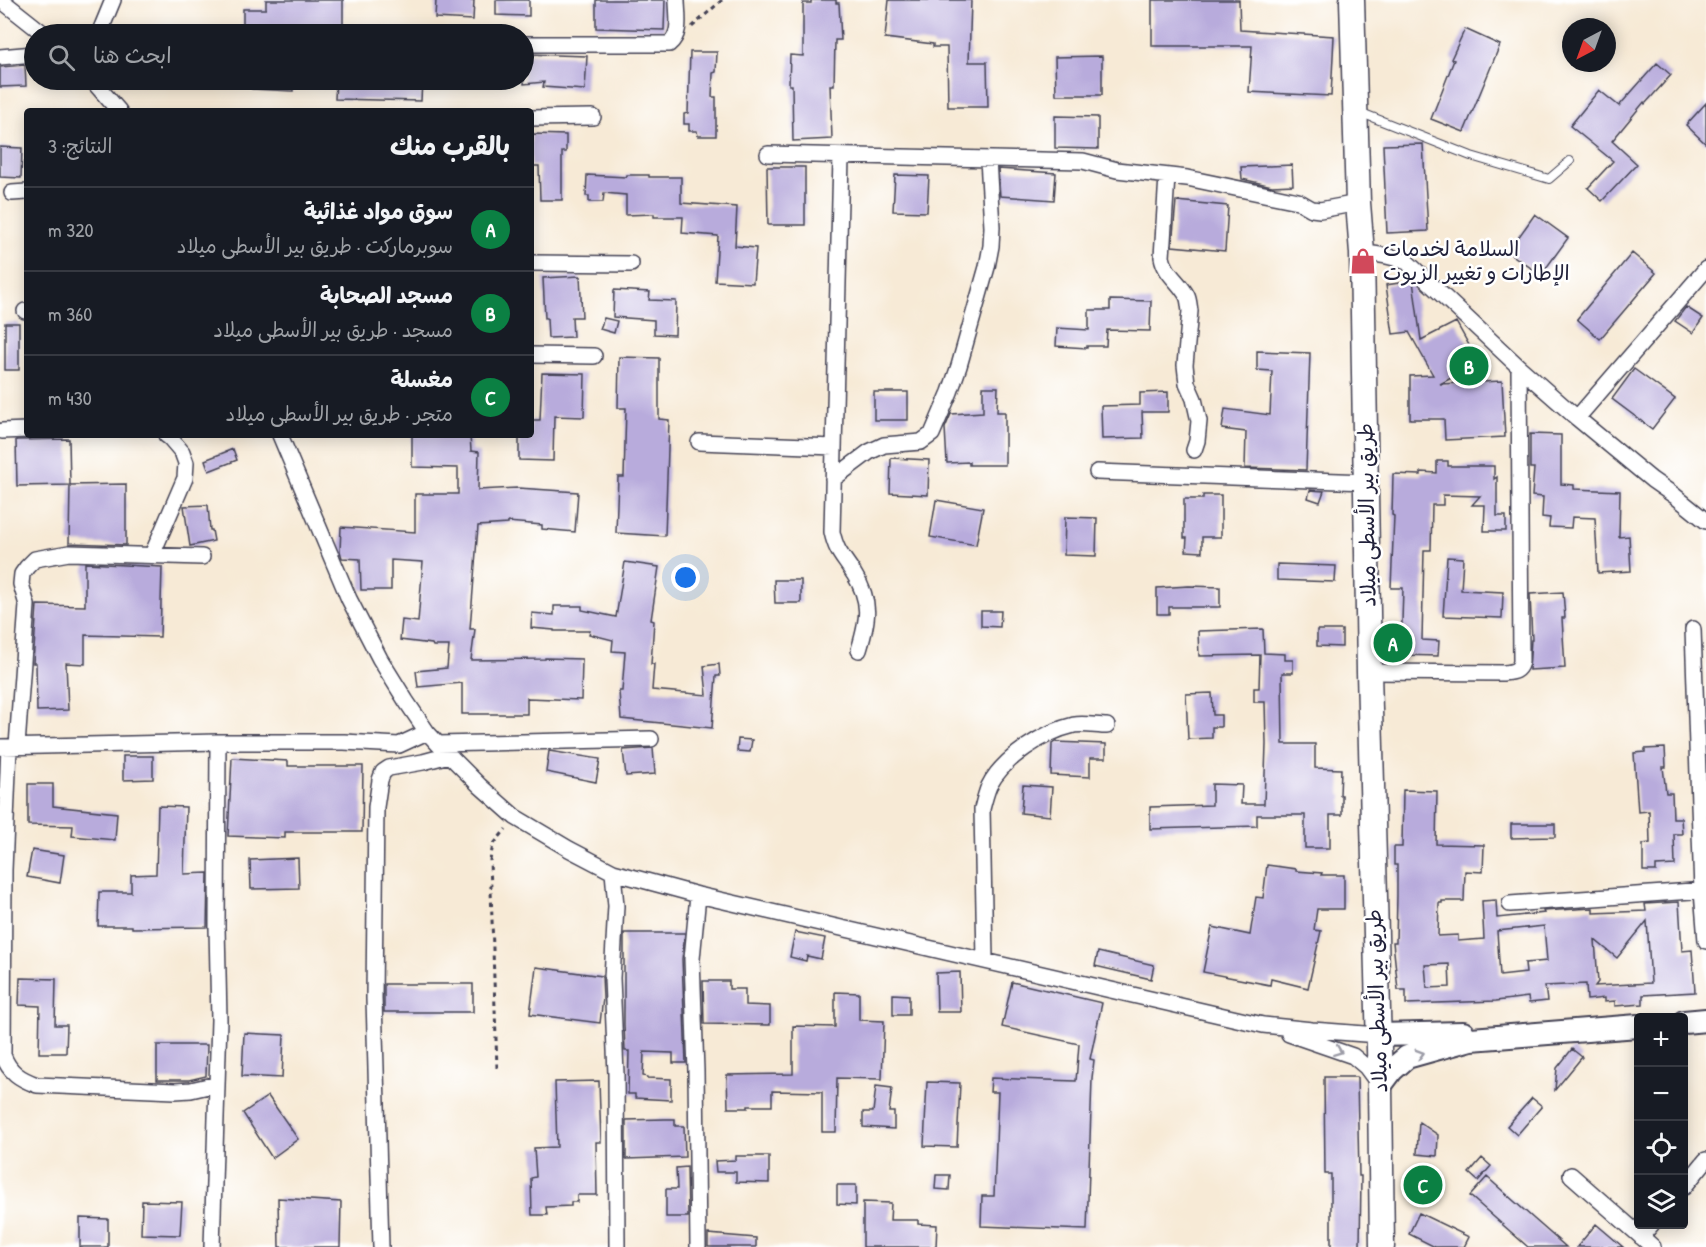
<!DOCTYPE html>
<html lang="ar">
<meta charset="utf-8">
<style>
body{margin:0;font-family:"Patrick Hand","Playpen Sans Arabic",sans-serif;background:#242831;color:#f1f3f6;direction:rtl}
.controls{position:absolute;right:18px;bottom:18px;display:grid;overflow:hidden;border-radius:6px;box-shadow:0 3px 15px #0003}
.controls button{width:54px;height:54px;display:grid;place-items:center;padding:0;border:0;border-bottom:2px solid #363941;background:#171b24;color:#f1f3f6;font:30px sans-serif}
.compass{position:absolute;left:1562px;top:18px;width:54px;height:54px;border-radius:50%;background:#171b24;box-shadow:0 3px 15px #0003;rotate:221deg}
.you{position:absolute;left:686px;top:578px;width:21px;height:21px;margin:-15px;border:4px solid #fff;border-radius:50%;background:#1a73e8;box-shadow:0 0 0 9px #1a73e833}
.badge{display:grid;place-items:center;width:39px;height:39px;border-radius:50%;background:#0b8043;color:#fff;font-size:20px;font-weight:700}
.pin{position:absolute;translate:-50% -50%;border:3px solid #fff;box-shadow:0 2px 6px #0006}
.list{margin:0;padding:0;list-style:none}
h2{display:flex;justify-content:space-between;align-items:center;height:78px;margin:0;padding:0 24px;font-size:26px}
h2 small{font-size:20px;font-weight:400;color:#9ea1a6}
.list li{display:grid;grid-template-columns:39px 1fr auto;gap:18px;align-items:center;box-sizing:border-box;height:84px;padding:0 24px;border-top:2px solid #363941}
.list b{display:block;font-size:22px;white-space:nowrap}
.list p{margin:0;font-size:20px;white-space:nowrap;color:#9ea1a6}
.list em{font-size:20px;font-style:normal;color:#9ea1a6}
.icon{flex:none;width:33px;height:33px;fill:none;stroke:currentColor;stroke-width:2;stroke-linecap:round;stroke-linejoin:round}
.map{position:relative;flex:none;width:1706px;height:1247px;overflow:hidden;direction:ltr}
.search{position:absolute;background:#171b24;box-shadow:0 3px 15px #0003;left:24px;top:24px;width:510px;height:66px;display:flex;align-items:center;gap:15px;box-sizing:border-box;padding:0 21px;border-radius:33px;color:#9ea1a6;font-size:22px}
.panel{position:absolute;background:#171b24;box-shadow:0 3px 15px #0003;left:24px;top:108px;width:510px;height:330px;border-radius:6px;direction:rtl}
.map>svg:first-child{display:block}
.building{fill:#b8abdc;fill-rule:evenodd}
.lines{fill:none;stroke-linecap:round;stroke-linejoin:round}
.service-casing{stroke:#424052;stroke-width:10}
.minor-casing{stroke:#424052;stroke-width:18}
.secondary-casing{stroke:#424052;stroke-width:26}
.primary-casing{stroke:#424052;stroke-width:27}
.path{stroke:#424052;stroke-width:3;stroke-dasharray:4.5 4.5;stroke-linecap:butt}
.service{stroke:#fff;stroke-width:8}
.minor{stroke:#fff;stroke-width:15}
.secondary{stroke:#fff;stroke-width:22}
.primary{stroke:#fff;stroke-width:24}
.oneway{stroke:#9c9ca7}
.labels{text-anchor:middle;stroke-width:5;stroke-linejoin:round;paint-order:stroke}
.poi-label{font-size:21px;fill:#22223b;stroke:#fff;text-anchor:start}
.street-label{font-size:21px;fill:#22223b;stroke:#fff}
</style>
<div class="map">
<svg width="1706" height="1247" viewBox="0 0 1706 1247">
<rect width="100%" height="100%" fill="#fff"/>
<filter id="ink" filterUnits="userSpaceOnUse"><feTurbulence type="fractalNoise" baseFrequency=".0167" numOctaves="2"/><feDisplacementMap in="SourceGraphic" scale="12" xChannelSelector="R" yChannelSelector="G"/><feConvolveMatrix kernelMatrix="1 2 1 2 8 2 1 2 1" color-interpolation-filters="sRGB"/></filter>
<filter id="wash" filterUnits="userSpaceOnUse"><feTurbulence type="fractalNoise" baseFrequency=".008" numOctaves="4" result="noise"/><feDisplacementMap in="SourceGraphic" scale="24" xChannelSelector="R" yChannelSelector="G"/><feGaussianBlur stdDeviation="1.35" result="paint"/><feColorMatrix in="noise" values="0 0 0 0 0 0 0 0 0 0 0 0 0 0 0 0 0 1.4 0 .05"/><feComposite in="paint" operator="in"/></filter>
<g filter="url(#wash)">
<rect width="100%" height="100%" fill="#f7ead6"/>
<g id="blocks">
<path class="building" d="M266 0H343V30L243 27V9H266Z
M436 0H474L473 20 435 18Z
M496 0H529V16L496 15Z
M596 0H665L664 30 596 28Z
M811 0H836V3H839L841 40H835L834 85H830L832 139 793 141 792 85H789L790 55 803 56V3H811Z
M889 0H971L969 62H987L988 107H948L947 47H933V44L885 38Z
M1152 0H1239L1240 30 1334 36 1331 96 1249 92 1252 46H1152Z
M1465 29 1500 45 1464 132 1431 119 1454 60 1451 59Z
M690 52H717L716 72 713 73 712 97H716V136H698L697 131H689V124H684V114L688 113Z
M524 54 587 56 585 90 543 87 544 82 524 84Z
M1102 56V95H1056L1055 57Z
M1657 63 1671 75 1645 104 1644 102 1612 141 1637 164 1602 201 1588 188 1613 161 1570 126 1599 90 1619 106Z
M25 65 26 86 0 87V67Z
M253 80H293V91L252 89Z
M336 80H422L421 101 335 99Z
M1706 103V144L1686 125Z
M1055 116 1098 117V149L1055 148Z
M531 134 566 135V152H562V200H540L539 166H531Z
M1423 144 1428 231 1387 233 1383 145Z
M0 147 22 148 21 178 0 177Z
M1292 165 1293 185 1272 186 1242 179 1241 167Z
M767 167H805V225H768Z
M998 169 1056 173 1054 200 1000 196Z
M587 175 626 177V175H649V177H681V203L737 207 735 246 756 248 753 283 715 281 718 236 682 233 683 217H654V214L626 215V195L604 193 603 202H589V196H586Z
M895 175 929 176 927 212 893 211Z
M1176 201 1228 206 1225 251 1172 246Z
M1535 214 1568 238 1541 275 1508 252Z
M1632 253 1656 273 1600 339 1577 319Z
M580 276 582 317H572L573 337 548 338 547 318H545L543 278Z
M1413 281 1421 340 1456 322 1479 363 1440 384 1502 381 1505 437 1445 440 1444 419H1410V376L1433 375 1409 332 1393 334 1386 285Z
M614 290 650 292 649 300 676 301 675 335 654 334V320L613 317Z
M1110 300 1151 301 1150 331 1107 330 1106 346H1087V348L1056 346 1057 328 1089 330V310H1110Z
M1686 307 1703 318 1693 333 1675 321Z
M604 318 617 321 614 333 600 329Z
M5 323H19V370H5Z
M1257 351 1310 353 1306 470 1245 468 1246 432 1222 429 1225 409 1270 415 1272 371 1257 370Z
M619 357 659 358V419L669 420 665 536 616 533 618 477H624L626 408H618Z
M1634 369 1675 399 1652 429 1612 399Z
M542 373 585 374 584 417 554 416 553 461 519 460V435H531V420H540Z
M983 387H998L997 412H1005V465H969V462L947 463 945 428 951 414 983 412Z
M874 392H908V420H874Z
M1168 392V412H1142L1143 438 1102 439 1101 406 1140 405V393Z
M1530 434 1561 435V484L1574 485V489L1620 491 1619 537 1629 536 1631 571 1598 573 1595 518 1572 517 1571 528 1549 527 1550 518 1542 517 1543 497 1532 496 1534 468H1530Z
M412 435H470L471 451 479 452 478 490 518 488 578 492 575 532 542 529V525L508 522V524L478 526 470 629H475L471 660 545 659V658L582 659 581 700 527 698V714H462V683L418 687 416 671 447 668 449 646H433L432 644 400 640 402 620 418 622 423 562 391 560V590H361L360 559 342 558 340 551 341 527 415 532V494H458V468L412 467Z
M69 439 70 485 17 486 16 440Z
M233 449 237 460 209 471 205 460Z
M891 458 929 460 928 495 890 493Z
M1437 461H1448V466H1494V479L1497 477V516H1506V531H1484L1485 505H1472L1480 496 1443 495V505H1432L1431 550H1424L1422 640 1439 641 1438 656 1401 655 1403 588H1391L1394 516 1392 515 1393 474 1421 475V472L1437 473Z
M126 484V545L69 543 70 485Z
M1310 490 1324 491 1320 502 1308 498Z
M1203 495H1221V537H1202V552L1186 551 1187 538H1184V499H1203Z
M936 500 983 508 976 545 930 537Z
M208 505 210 530H212L214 541 190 546 184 506Z
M1065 517 1097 518 1096 556 1064 555Z
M1447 557 1463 558 1461 590 1503 592 1502 618 1443 616Z
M625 562 659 567 651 620 654 621 651 664H654L652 690 707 695 704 666 719 664 720 676H716L712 728 621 719 619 691H622L625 652 612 651 613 640 589 634 590 631H554V630L531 628 532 613 554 615V606H582V610L616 617Z
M85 563 162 567 160 637 85 635V664L66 663 68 710 37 711 36 663H33L37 605 85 606Z
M1277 564 1336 566 1335 582 1277 580Z
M774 580H801V603H775Z
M1189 586 1220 587V607H1169V614H1157V588Z
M1563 592 1565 618H1562L1565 668 1529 670 1531 640H1532L1530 594Z
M981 611H1001L1000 627 981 626Z
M1263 629 1264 653 1285 654V660H1293V673H1282L1283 744H1315V768L1341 769 1340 795H1342V815H1330V848H1305V815H1257V826L1150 829V807L1212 805V784L1242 785 1241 804H1264L1266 744 1265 702H1254V688H1259L1260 655 1199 656 1198 631Z
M1317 630H1342V647L1317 646Z
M1212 693 1213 715H1221V727H1212V738L1188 739 1186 694Z
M738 739 752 740 750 752 737 751Z
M1055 742 1106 744V758H1090V777L1051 775 1052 744Z
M653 748 655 774 626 776 623 750Z
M1665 748 1666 767H1663L1666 793H1672L1673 818H1681L1682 834H1674L1675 865 1656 866V871H1643V844L1650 843 1649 811 1638 812 1634 753 1645 752V749Z
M549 751 600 759 596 782 546 772Z
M123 756H153V779L123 780Z
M232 758 288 761V766H363L362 832H285V838L228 836Z
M28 784H53V806L117 813 115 840 72 836 73 826 28 825Z
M1023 785 1052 787 1050 816 1021 813Z
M1403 790 1437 791 1436 844 1484 845 1483 872 1465 871 1464 901H1442V903H1439L1438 936 1458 935V941L1484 939 1482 901 1496 900 1497 918 1544 913 1543 911 1593 908V913L1646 911 1645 904 1679 902 1682 951 1692 950 1695 992 1643 995V1004L1615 1006V1001L1604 1002V998L1587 1000 1586 984 1545 986 1547 1001 1529 1003 1528 997 1496 1001 1406 1004V990H1398L1393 942H1396L1397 895V865H1394V847H1402ZM1647 921 1651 983 1595 986 1598 982 1595 940 1617 958ZM1544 926 1547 961 1525 963 1526 973 1500 976 1497 931ZM1449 964 1450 987 1427 988 1425 965Z
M158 806 186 807 184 874 208 873 207 927 132 928V926H98L99 892H131V875L156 874Z
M1511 824H1555V837L1511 838Z
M32 850 64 855 60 883 27 877Z
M298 858 299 888 251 889 250 860Z
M1267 865 1296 869V871L1322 873 1321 875H1344V909H1317L1314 930 1321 931 1308 988 1271 979 1270 985 1203 972 1212 927 1250 935 1256 897 1263 898Z
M795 932 825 938 821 959 807 956 806 961 790 957Z
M624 933H685L682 959 686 1063H673V1053L644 1052 643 1076 647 1077V1078L671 1079V1100L635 1098V1094H628L629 1051H625L624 1024Z
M1098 952 1154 965 1151 979 1095 966Z
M536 967 602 976 603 998 600 1023 530 1014Z
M960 972 961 1012H937L936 973Z
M20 978 56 979 55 1025H67L66 1053H39L40 1006 19 1005Z
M703 981H729V989H745V1005L770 1006V1025L704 1024Z
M1012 982 1102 1003 1090 1059 1094 1060 1092 1078 1087 1230 981 1226 982 1196H994L998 1092H990L991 1078 1076 1081 1079 1044 1002 1027Z
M384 984H473V1012H384Z
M835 992 859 993V1020L884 1021 882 1079 837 1078 836 1132H822V1092L772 1091V1106H748V1108H728L727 1075 793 1074V1026L835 1027Z
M893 994 909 995V1015H893Z
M244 1033 284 1035 282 1078 242 1076Z
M157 1045H207L206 1076 189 1080H157Z
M1572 1049 1582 1057 1555 1090 1557 1068Z
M1324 1077H1357L1359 1176H1361L1360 1247H1331V1174H1325Z
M599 1081 601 1142H596L597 1195H577V1202H571V1206L546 1207 547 1215H532L531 1178 536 1177 534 1148 557 1147 555 1082Z
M927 1082 960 1083 957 1147 924 1146Z
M876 1086 892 1088 889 1112H894V1129L863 1127V1112H873Z
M268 1096 298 1139 272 1158 243 1113Z
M1532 1098 1542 1106 1517 1135 1507 1126Z
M665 1119H675V1126H684L685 1157 626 1159V1120Z
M1419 1122 1438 1135 1437 1156 1417 1154Z
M736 1156H769V1183L736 1182V1172H716L715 1161 736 1160Z
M1482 1158 1491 1166 1478 1181 1469 1173Z
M687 1167 688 1217H666V1189H677L676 1168Z
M936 1175H950L949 1190 935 1189Z
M1487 1177 1534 1219 1566 1247H1528L1470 1196Z
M837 1185H856V1205L837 1204Z
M278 1198 341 1202 340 1247H279Z
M142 1201 182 1202 180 1235 141 1234Z
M863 1202 891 1203 890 1220H918V1224L937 1225 936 1247H863Z
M1419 1213 1469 1237 1464 1247H1435L1409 1234Z
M80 1218 108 1219V1247H80Z
M1596 1224 1623 1247H1577Z
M708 1234 756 1238V1247H708Z"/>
</g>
</g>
<g filter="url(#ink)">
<use href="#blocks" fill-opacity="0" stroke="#424052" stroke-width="1.5"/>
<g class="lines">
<g class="service-casing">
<path id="service" d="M1359 112 1471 156 1549 179 1570 161"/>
</g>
<g class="minor-casing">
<path id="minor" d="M1 0 44 34
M99 34 113 0
M524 44H669C682 34 677 15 677 0
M0 57 34 54
M92 80 119 111
M531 118 593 117
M768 154 1083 161 1117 170 1187 178 1298 201 1312 209 1320 210 1358 203
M841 157 832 532C837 554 843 556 854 574 872 602 868 620 859 650
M1167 176 1162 257C1165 274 1179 281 1187 296 1189 300 1189 306 1190 311L1185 365 1187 383 1194 399 1199 421 1197 441 1194 450
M12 193 27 192
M1362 253C1379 254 1392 256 1407 262L1519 367 1577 418 1652 480 1675 496 1706 521
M531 263 631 264
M25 311H27
M531 355 594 356
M1577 418 1706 269
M2 431 27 430
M280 435 349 599 380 659 406 701 427 732 438 744 480 786 515 817 569 849 613 872 698 895 1263 1025 1312 1030 1378 1035
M699 442 834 447
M1097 472 1367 482
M833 479 869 452 884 445 921 442 932 434 950 392 959 366 987 267 991 246 992 227 988 159
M152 555 185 478 186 463 182 452 170 438 166 435
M1693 629 1702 891 1706 941
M1369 672 1503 673C1513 672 1518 672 1521 662L1519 367
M438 744 651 739
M17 746 27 605 21 584 22 574 27 567 35 559 69 553 202 557
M0 747 218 742H344L399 745 427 732
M9 747 4 870 3 1055C9 1072 20 1079 37 1085L175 1091 191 1090 217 1084
M613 872 616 906 612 978 616 1074 617 1247
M698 895 692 959 696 1071 698 1247
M1510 904 1706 890
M985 960 982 809C984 801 986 793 989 786 1003 758 1044 732 1074 725 1084 723 1097 726 1107 726
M1289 1034 1353 1056 1366 1067 1380 1086
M1571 1175 1653 1247
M1684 1187 1706 1160
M1641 1237 1652 1224
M212 1247 219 1020 217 927 218 742
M381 1247 374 998 376 807 380 780 383 772 389 768 423 762 449 755"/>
</g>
<g class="secondary-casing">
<path id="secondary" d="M1684 1022 1706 1020
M1378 1035 1463 1033
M1380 1086 1392 1070 1407 1057 1471 1039 1638 1026"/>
</g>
<g class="primary-casing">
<path id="primary" d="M1352 0 1358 203 1362 253 1369 672 1380 1086 1382 1247"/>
</g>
<path class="path" d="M692 27 722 0
M497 1068 490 860 493 845 506 829"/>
<use href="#service" class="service"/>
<use href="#minor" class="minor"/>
<use href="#secondary" class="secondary"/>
<use href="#primary" class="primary"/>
</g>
<defs><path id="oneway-chevron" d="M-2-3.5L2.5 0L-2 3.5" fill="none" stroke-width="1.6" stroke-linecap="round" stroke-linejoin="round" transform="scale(1.5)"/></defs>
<g class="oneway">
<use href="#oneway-chevron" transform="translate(1338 1051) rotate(21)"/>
<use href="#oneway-chevron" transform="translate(1420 1054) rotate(-16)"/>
</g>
</g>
<defs>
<g id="shop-bare" transform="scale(2.07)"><path d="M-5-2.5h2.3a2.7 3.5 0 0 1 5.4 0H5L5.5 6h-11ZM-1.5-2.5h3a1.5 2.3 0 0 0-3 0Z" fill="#d1495b" stroke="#fff" stroke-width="2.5" paint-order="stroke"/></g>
</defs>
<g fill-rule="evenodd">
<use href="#shop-bare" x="1363" y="261"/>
</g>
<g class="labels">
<g class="poi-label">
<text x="1383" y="256">السلامة لخدمات<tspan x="1383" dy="24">الإطارات و تغيير الزيوت</tspan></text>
</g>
<g class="street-label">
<text transform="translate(1367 515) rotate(-91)" y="7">طريق بير الأسطى ميلاد</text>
<text transform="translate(1377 1001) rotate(-92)" y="7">طريق بير الأسطى ميلاد</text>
</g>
</g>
</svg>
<div class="controls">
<button>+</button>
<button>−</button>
<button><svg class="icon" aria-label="locate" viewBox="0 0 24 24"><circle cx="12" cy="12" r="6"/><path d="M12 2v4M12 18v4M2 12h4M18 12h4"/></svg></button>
<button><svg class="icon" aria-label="layers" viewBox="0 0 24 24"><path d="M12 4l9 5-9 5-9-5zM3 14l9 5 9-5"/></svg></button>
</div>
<svg class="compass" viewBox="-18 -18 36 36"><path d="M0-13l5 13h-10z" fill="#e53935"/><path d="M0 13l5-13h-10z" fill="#9ea1a6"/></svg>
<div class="you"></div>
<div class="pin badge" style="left:1393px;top:643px">A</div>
<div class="pin badge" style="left:1469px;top:366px">B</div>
<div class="pin badge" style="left:1423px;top:1185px">C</div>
<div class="search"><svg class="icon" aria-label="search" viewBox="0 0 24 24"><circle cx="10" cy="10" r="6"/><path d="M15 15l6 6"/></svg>ابحث هنا</div>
<section class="panel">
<h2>بالقرب منك<small>النتائج: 3</small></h2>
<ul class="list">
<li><span class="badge">A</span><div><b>سوق مواد غذائية</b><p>سوبرماركت · طريق بير الأسطى ميلاد</p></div><em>320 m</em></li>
<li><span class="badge">B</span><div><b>مسجد الصحابة</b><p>مسجد · طريق بير الأسطى ميلاد</p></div><em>360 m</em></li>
<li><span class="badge">C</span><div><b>مغسلة</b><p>متجر · طريق بير الأسطى ميلاد</p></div><em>430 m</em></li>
</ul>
</section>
</div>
